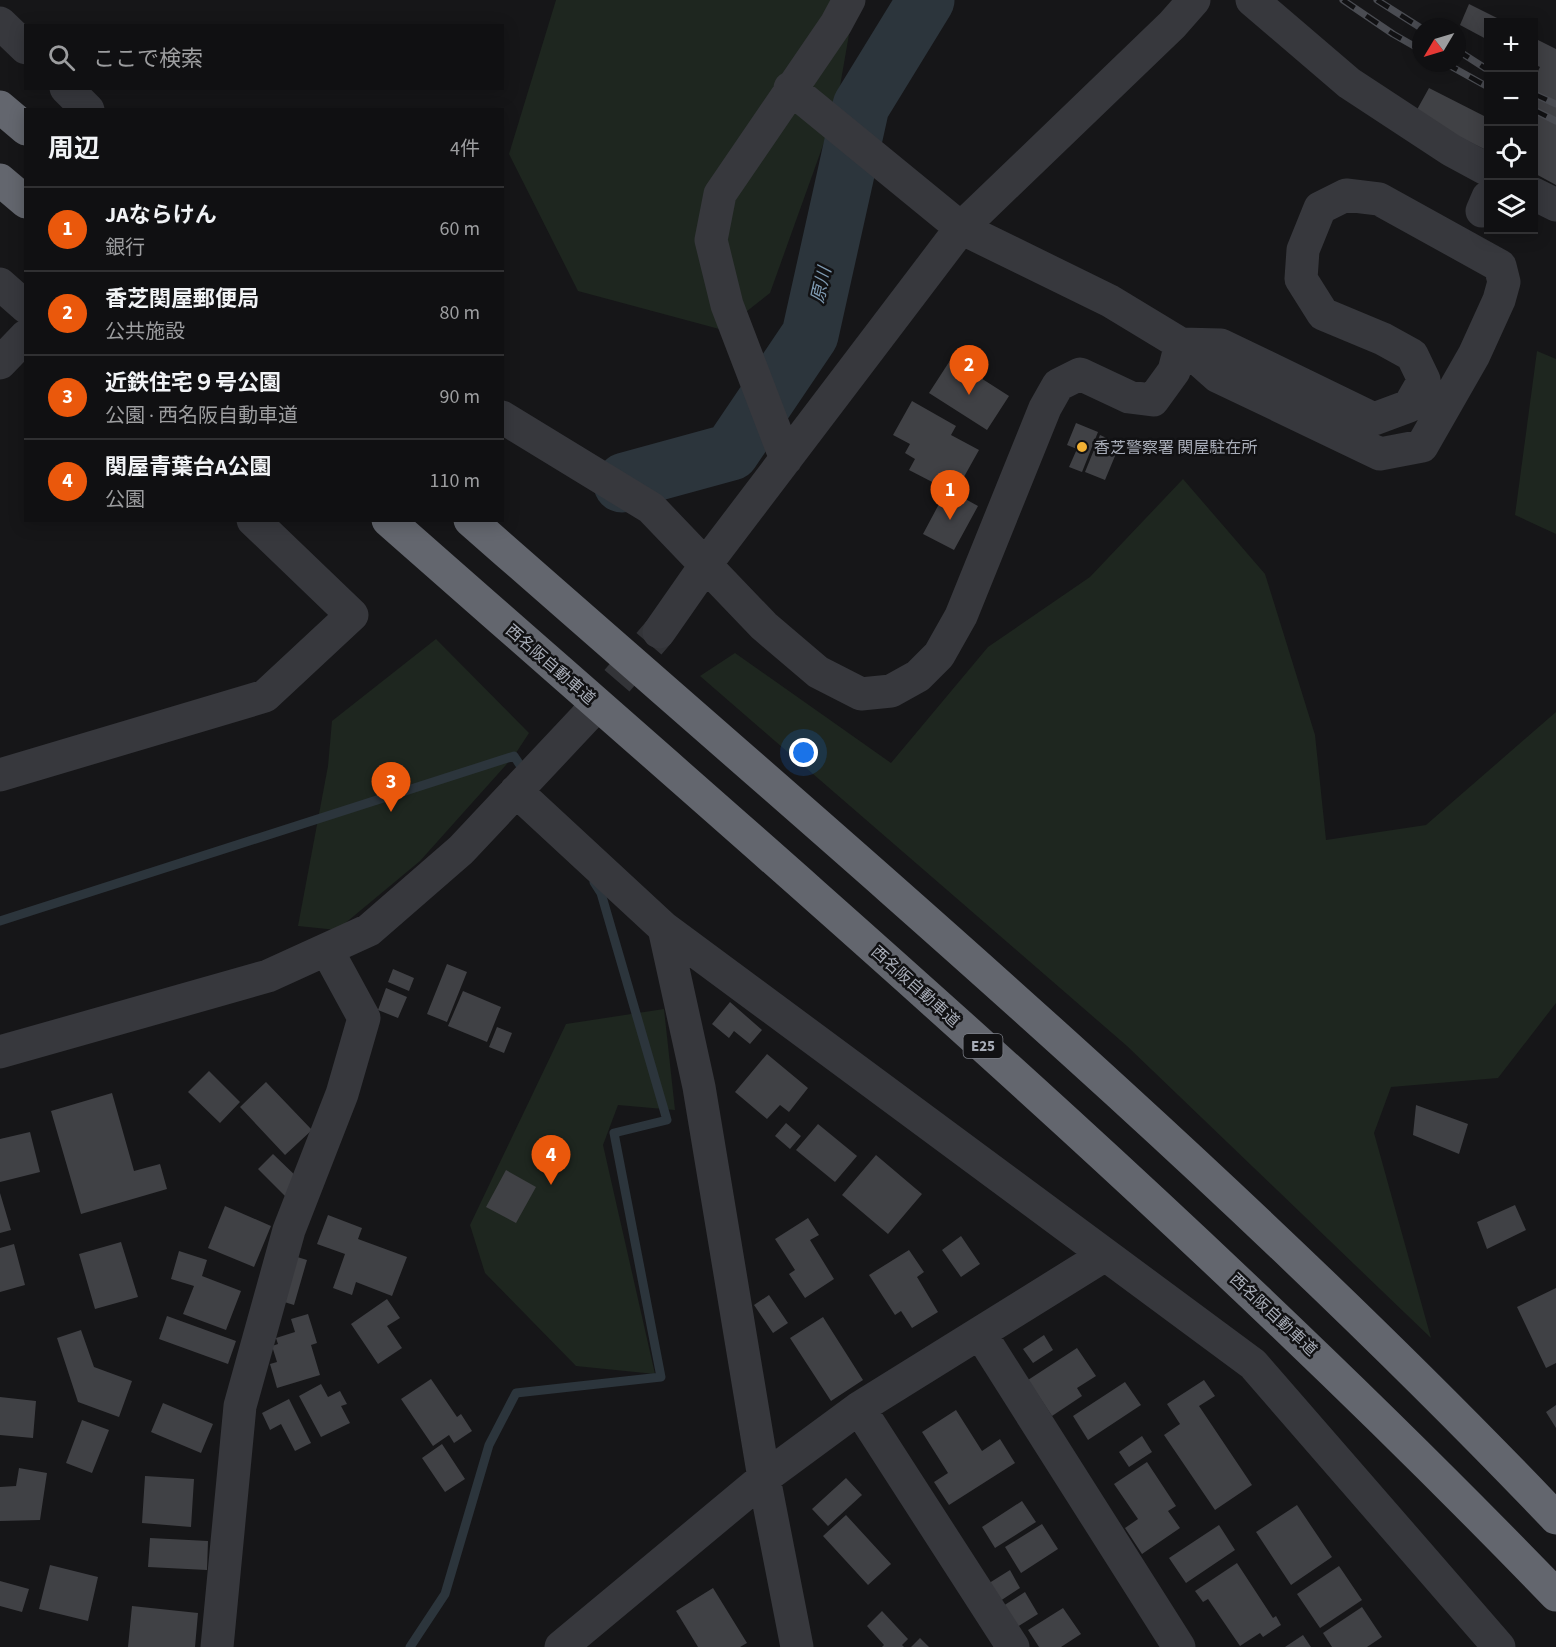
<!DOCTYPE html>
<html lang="ja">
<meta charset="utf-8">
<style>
body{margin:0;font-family:"Source Sans 3","Noto Sans JP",sans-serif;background:#19191b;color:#f1f3f6}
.controls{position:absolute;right:18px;top:18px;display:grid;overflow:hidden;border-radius:0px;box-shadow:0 3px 15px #0003}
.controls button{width:54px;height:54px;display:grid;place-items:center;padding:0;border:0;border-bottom:2px solid #303032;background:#101012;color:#f1f3f6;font:30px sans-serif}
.compass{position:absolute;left:1412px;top:18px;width:54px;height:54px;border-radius:50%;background:#101012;box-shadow:0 3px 15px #0003;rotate:232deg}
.you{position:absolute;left:804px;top:753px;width:21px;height:21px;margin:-15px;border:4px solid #fff;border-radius:50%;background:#1a73e8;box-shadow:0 0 0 9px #1a73e833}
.badge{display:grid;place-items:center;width:39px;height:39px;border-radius:50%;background:#ea580c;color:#fff;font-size:20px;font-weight:700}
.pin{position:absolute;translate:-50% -50px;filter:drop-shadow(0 2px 3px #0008)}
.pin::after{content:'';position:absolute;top:32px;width:21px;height:18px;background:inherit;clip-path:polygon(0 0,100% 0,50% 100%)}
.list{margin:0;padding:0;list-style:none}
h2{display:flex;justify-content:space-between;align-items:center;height:78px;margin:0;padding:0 24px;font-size:26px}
h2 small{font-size:20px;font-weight:400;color:#9c9d9f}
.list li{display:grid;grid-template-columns:39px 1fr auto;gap:18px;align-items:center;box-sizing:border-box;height:84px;padding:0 24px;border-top:2px solid #303032}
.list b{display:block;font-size:22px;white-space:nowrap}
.list p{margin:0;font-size:20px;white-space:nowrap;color:#9c9d9f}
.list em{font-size:20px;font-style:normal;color:#9c9d9f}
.icon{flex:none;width:33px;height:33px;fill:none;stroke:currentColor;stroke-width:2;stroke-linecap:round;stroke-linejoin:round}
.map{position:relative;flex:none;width:1556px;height:1647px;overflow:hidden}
.search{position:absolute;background:#101012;box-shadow:0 3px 15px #0003;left:24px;top:24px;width:480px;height:66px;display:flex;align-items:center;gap:15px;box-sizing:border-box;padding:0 21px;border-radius:0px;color:#9c9d9f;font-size:22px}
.panel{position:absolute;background:#101012;box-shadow:0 3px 15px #0003;left:24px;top:108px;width:480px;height:414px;border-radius:0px}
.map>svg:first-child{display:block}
.green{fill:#1e261f}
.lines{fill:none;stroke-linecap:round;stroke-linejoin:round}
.stream{stroke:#2c353c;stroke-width:9}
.river{stroke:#2c353c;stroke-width:57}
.building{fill:#404145}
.minor-tunnel{stroke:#333438;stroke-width:33;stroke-dasharray:33 16;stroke-linecap:butt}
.minor{stroke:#37383d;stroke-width:33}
.highway{stroke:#63666e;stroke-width:33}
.rail-casing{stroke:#4a4c52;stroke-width:7}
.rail{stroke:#111113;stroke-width:4.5;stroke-dasharray:14;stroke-linecap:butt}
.poi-dot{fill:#f2b134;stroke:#111113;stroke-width:2}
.labels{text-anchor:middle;stroke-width:5;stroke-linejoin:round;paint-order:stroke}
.shield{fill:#111113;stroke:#7b7e86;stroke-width:1.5}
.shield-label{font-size:15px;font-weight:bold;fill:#a8adb8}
.poi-label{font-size:16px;fill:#a8adb8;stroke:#111113;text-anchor:start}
.street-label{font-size:16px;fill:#a8adb8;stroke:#111113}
.water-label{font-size:18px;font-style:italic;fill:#7f9bb3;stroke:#111113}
</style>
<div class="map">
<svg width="1556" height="1647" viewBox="0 0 1556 1647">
<rect width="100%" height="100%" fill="#161618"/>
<path class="green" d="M556 0H855L836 109 770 293 723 330 578 291 509 154Z
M1537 351 1556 359V534L1515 515Z
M1183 479 1265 574 1315 735 1326 840 1426 825 1556 712V1003L1498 1078 1391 1087 1374 1133 1431 1338 1127 1046 700 676 735 653 891 763 988 647 1090 577Z
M436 639 529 733 514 756 420 861 337 930 298 926 328 766 332 721Z
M664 1009 675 1110 618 1105 603 1145 655 1374 576 1366 485 1273 470 1225 566 1024Z"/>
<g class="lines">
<path class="stream" d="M0 921 514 756 526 774
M410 1647 445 1594 489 1445 516 1393 661 1377 614 1133 667 1120 601 893 594 882"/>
<path class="river" d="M622 484 625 481 731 452 810 335 861 106 926 0"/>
</g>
<path class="building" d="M1469 4 1505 22H1488V40L1460 25Z
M1534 38 1556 49V185L1534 173V79L1540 67 1534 64Z
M1429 88 1488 118V151L1414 115Z
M951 359 1009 396 987 430 929 393Z
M912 401 956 426 951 435 979 450 960 484 943 475 938 485 909 470 915 459 905 453 910 444 893 435Z
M1076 423 1098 432 1082 472 1069 467 1077 449 1067 445Z
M1100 435 1120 444 1105 480 1085 472Z
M947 489 978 506 954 550 923 534Z
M447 964 467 972 447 1022 427 1014Z
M393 969 414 978 409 991 388 982Z
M386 988 407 997 398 1018 378 1010Z
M463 991 501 1007 487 1042 448 1026Z
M730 1002 762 1030 750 1044 734 1031 729 1038 712 1024Z
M497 1027 512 1033 504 1053 489 1047Z
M767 1054 808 1088 789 1112 780 1105 767 1119 735 1092Z
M209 1071 240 1102 220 1123 188 1092Z
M266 1082 312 1130 285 1155 240 1107Z
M112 1093 134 1171 160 1164 167 1189 81 1214 51 1111Z
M1416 1105 1468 1124 1459 1154 1413 1135Z
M786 1123 801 1136 790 1149 775 1136Z
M818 1124 857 1156 835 1182 796 1150Z
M30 1132 40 1172 0 1182V1139Z
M273 1154 300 1180 285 1196 258 1169Z
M876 1155 922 1194 888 1234 842 1195Z
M506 1170 536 1187 516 1223 486 1207Z
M0 1193 11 1230 0 1233Z
M1515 1205 1526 1230 1487 1249 1477 1222Z
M225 1206 271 1226 254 1267 208 1248Z
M328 1215 362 1228 358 1239 407 1257 392 1296 356 1282 352 1295 333 1288 345 1254 317 1244Z
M808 1218 819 1235 810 1240 834 1279 805 1298 789 1274 795 1270 775 1239Z
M961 1236 980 1264 961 1277 942 1250Z
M121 1242 138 1297 95 1309 79 1254Z
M14 1244 25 1285 0 1292V1248Z
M909 1250 924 1272 917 1277 938 1312 912 1328 901 1311 895 1315 869 1275Z
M179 1251 207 1260 202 1276 241 1291 226 1330 183 1314 194 1286 171 1279Z
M294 1256 307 1260 294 1305 281 1301Z
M1556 1288V1363L1546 1368 1517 1307Z
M769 1295 788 1323 773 1333 754 1305Z
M387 1299 400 1318 387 1326 402 1348 378 1364 351 1324Z
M308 1314 317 1343 311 1345 320 1375 277 1388 270 1364 277 1362 272 1346 278 1344 276 1338 295 1332 291 1319Z
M167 1316 236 1341 228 1364 159 1339Z
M823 1317 863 1380 831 1401 790 1338Z
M81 1330 94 1367 132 1381 119 1417 78 1402 57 1338Z
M1044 1335 1053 1350 1033 1363 1023 1349Z
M1077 1348 1096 1376 1077 1388 1082 1396 1052 1416 1028 1380Z
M431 1379 457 1417 461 1414 472 1431 454 1443 449 1435 433 1446 401 1399Z
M1204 1380 1215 1396 1199 1406 1252 1485 1215 1510 1164 1435 1180 1424 1167 1404Z
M1125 1382 1141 1405 1088 1440 1073 1416Z
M321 1384 328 1397 340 1391 347 1404 341 1406 350 1423 321 1437 299 1396Z
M0 1397 36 1401 33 1438 0 1435Z
M289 1399 311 1443 295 1451 281 1424 270 1430 262 1413Z
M163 1403 213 1424 201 1453 151 1432Z
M1556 1405V1428L1546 1412Z
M956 1410 982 1451 1000 1439 1015 1463 949 1505 934 1482 948 1473 922 1432Z
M82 1420 109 1430 92 1473 66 1463Z
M1142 1436 1152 1452 1129 1467 1119 1452Z
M442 1444 465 1479 445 1492 422 1458Z
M1147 1462 1176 1506 1168 1511 1180 1528 1142 1554 1125 1528 1138 1519 1114 1484Z
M19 1468 47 1473 40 1520 0 1521V1487L16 1486Z
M145 1476 194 1479 191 1527 142 1523Z
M846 1478 862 1495 828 1526 812 1509Z
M1022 1501 1036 1522 995 1548 982 1527Z
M1297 1505 1332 1557 1291 1585 1256 1532Z
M846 1515 891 1564 868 1585 823 1536Z
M1042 1524 1058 1549 1021 1573 1005 1547Z
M1219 1525 1235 1550 1186 1583 1169 1558Z
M150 1538 208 1541 207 1570 148 1567Z
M1237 1563 1273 1618 1276 1616 1281 1625 1263 1637 1260 1633 1240 1646 1208 1599 1203 1602 1195 1591Z
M50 1565 98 1577 88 1621 39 1609Z
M1339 1566 1362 1600 1320 1628 1297 1594Z
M1010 1570 1020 1588 997 1603 986 1585Z
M0 1581 29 1589 22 1612 0 1606Z
M713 1588 747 1643 740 1647H698L676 1611Z
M1025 1592 1038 1614 1017 1627 1003 1606Z
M132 1606 198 1613 195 1647H128Z
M1362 1607 1382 1637 1367 1647H1332L1323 1633Z
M1063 1608 1081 1634 1061 1647H1039L1028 1630Z
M882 1611 908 1639 902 1645 904 1647H882L884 1645 867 1626Z
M1303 1635 1311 1647H1285Z
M920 1638 929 1647H911Z"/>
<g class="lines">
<path class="minor-tunnel" d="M585 718 659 632"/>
<path class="minor" d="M1252 0 1349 83 1451 150 1488 170
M0 23 26 48
M66 88 88 110
M790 88 961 228 1110 301 1181 344 1217 376 1380 454 1422 446 1474 355 1499 300 1504 282 1500 266 1379 199 1346 195 1320 208 1303 250 1301 279 1323 314 1383 339 1412 355 1424 380 1409 406 1374 419 1221 345 1181 344
M1534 194 1556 205
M1482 211 1488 197
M0 284 26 307
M0 363 26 336
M502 417 651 508 764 626 818 672 861 694 891 691 918 676 939 655 961 616 1045 408 1058 385 1080 374 1129 397 1153 400 1174 371 1181 344
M786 459 727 305 711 240 720 194 836 24 849 0
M659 632 712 556 961 228 1172 25 1194 0
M0 775 265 696 352 615 253 520
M516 791 664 928 699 1087 764 1478 797 1647
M664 928 1253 1364 1499 1647
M0 1052 268 976 369 930 461 850 585 718
M980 1333 1179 1647
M859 1408 1013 1647
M217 1647 240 1406 289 1230 342 1094 364 1018 327 950
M561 1647 764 1478 859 1408 1105 1255"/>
<path class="highway" d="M0 107 26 129
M0 180 26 202
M388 520C785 870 1188 1214 1556 1595
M470 520C839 845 1216 1162 1556 1518"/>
<g class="rail-casing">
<path id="rail" d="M1343 0 1393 34 1421 50
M1377 0 1421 28
M1457 50 1488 70
M1445 63 1488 87
M1534 94 1556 104
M1534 110 1556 121"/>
</g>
<use href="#rail" class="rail"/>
</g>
<circle class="poi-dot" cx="1082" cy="447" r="6"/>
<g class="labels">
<rect class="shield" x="963.5" y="1034" width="39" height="24" rx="4.5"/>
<g class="shield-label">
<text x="983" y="1051">E25</text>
</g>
<g class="poi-label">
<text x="1094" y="453">香芝警察署 関屋駐在所</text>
</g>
<g class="street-label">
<text transform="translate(551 664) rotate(41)" y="6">西名阪自動車道</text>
<text transform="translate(916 986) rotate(42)" y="6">西名阪自動車道</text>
<text transform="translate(1274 1314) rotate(43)" y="6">西名阪自動車道</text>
</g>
<g class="water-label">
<text transform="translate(821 285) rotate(-77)" y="6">原川</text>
</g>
</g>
</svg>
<div class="controls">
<button>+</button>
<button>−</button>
<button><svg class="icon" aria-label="locate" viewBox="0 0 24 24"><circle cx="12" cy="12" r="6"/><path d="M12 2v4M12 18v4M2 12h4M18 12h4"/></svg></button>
<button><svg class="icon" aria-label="layers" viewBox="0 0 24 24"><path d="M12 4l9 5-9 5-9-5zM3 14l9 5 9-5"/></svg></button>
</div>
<svg class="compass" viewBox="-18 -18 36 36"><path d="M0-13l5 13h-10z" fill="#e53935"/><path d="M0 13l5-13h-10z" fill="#9c9d9f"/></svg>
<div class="you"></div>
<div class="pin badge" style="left:950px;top:520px">1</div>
<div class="pin badge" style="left:969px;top:395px">2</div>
<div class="pin badge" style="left:391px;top:812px">3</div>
<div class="pin badge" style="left:551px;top:1185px">4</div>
<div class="search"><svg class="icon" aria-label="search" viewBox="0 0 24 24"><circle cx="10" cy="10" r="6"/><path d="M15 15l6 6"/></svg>ここで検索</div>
<section class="panel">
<h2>周辺<small>4件</small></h2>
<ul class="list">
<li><span class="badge">1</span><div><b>JAならけん</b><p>銀行</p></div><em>60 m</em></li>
<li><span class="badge">2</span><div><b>香芝関屋郵便局</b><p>公共施設</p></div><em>80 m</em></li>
<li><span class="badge">3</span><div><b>近鉄住宅９号公園</b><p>公園 · 西名阪自動車道</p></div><em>90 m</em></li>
<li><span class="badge">4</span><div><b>関屋青葉台A公園</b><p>公園</p></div><em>110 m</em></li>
</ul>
</section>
</div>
